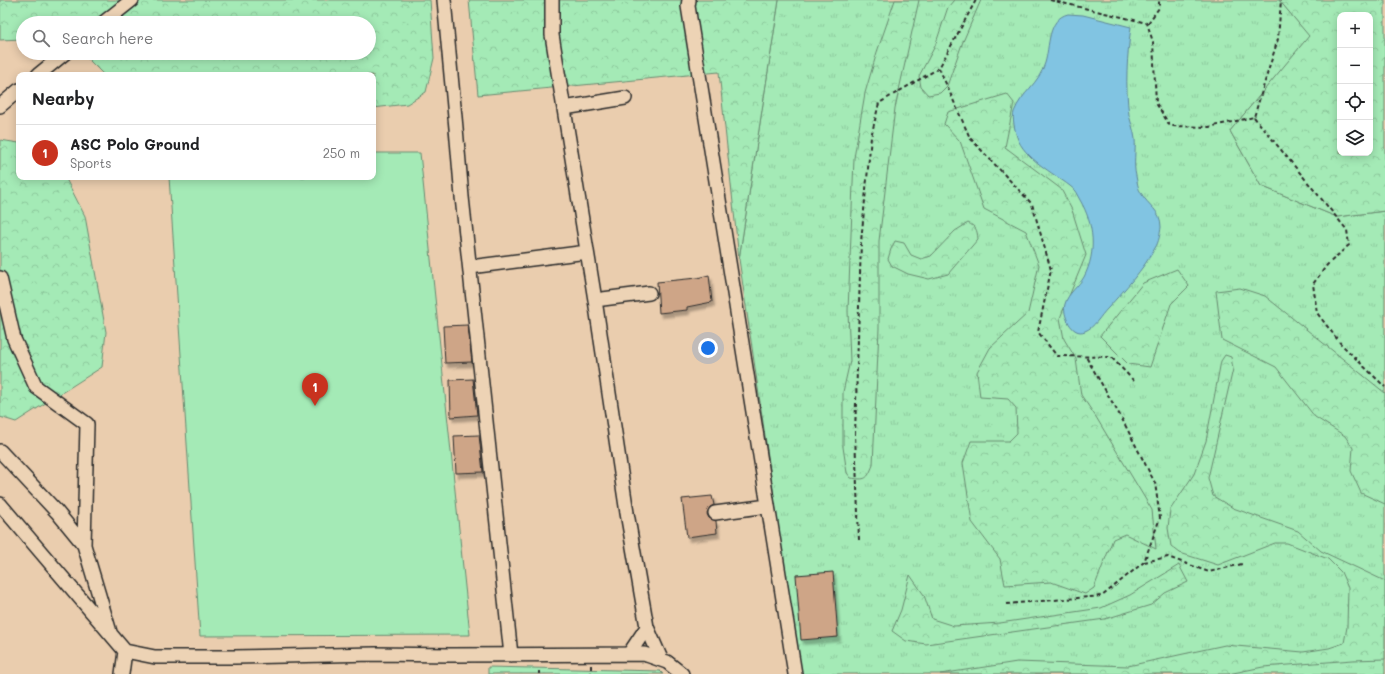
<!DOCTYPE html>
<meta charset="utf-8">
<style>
body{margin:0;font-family:Mali,sans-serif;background:#f6f6f6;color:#202124}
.controls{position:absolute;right:12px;top:12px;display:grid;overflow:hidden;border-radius:8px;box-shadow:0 2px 10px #0003}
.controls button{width:36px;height:36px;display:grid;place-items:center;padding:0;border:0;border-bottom:1px solid #e0e0e0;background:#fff;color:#202124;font:20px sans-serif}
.you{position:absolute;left:708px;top:348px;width:14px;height:14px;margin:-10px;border:3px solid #fff;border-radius:50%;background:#1a73e8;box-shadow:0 0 0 6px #1a73e833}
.badge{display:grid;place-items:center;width:26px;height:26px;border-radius:50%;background:#c8321e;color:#fff;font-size:13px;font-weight:700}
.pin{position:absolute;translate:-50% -33px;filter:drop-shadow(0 1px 2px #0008)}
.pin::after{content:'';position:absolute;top:21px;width:14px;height:12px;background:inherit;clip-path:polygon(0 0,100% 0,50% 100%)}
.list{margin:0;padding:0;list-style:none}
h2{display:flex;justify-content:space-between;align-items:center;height:52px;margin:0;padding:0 16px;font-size:17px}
h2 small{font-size:13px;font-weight:400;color:#757577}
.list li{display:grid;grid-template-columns:26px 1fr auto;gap:12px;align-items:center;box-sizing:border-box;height:56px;padding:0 16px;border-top:1px solid #e0e0e0}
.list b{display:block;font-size:15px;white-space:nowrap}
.list p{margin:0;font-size:13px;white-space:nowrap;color:#757577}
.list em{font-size:13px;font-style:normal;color:#757577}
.icon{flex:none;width:22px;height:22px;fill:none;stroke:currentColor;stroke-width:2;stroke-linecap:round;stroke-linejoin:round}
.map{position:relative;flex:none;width:1385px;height:674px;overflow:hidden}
.search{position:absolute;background:#fff;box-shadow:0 2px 10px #0003;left:16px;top:16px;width:360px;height:44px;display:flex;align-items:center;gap:10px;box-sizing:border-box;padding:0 14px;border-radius:22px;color:#757577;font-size:15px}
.panel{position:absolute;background:#fff;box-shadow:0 2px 10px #0003;left:16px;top:72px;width:360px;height:108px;border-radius:8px}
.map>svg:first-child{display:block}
.grass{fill:url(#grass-tufts);stroke:#688a70}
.forest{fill:url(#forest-crowns);stroke:#688a70;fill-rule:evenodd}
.pitch{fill:#a4eab6;stroke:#688a70}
.water{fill:#81c4e2;stroke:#5f8799}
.building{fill:#cea587;stroke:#2b2b2b;filter:url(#shadow)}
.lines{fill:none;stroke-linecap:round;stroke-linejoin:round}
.minor-casing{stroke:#2b2b2b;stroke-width:16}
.path{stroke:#2b2b2b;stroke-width:2;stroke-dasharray:4 3;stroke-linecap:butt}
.minor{stroke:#edd3b5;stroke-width:13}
</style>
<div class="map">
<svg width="1385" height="674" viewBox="0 0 1385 674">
<defs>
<pattern id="grass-tufts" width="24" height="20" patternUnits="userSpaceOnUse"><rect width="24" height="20" fill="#a4eab6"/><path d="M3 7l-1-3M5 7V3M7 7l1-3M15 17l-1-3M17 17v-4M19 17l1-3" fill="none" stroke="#8dc99d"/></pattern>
<pattern id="forest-crowns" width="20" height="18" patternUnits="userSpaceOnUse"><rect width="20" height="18" fill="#a4eab6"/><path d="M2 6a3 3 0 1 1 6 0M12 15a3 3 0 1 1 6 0" fill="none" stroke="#8dc99d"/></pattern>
<filter id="shadow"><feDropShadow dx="2.5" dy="4.5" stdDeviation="1" flood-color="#0004"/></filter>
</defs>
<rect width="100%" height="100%" fill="#eacdae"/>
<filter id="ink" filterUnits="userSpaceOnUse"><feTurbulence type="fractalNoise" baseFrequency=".025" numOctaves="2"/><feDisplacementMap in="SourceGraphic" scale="8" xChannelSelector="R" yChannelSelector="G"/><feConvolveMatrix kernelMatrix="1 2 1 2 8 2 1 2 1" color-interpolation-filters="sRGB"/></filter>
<g filter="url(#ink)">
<path class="grass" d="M779 0H1279L1310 36 1230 131 1261 186 1337 217 1385 211V674H800L739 259Z
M488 667 660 671 663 674H488Z"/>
<path class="forest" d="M0 0H430L434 58 426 92 407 104 373 108V75H104L86 57 74 53H369V23H23V39L0 40Z
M469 0H779L739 259 719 72 478 95Z
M895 0H919L895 108 879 241V328L873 465C867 480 866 480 851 478L847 473 843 447V392L850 361 848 311 854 158 865 93 877 52Z
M954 0H981L962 44 947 86 940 93 928 95 921 87 919 76 935 46 948 7Z
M1279 0H1385V211L1337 217 1261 186 1230 131 1309 36ZM1340 15H1370V153H1340Z
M1007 94 1014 103 1005 147 1061 189 1072 210 1086 255 1060 318 1064 339 1076 359 1081 395 1096 417 1152 510 1156 549 1125 534 1113 539 1094 588 1085 594 1051 582 1005 585 1000 559 972 522 963 463 971 441H1009L1017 433 1016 408 1008 399 980 397 977 372 990 348 1028 313 1039 265 1026 231 984 209 960 141 944 124 948 112Z
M0 140 19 143V177H65L85 216 106 332 102 367 16 422 0 417Z
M968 223C976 227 977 229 978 239L948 274 929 279 908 274 892 266 888 259 891 249 895 241 904 243 911 255 921 259 931 256 955 231Z
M1177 269 1189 286 1171 304 1150 367 1128 364 1100 336 1143 283Z
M1240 288 1265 296 1385 393V504L1361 493 1351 471 1353 448 1345 436 1315 417 1276 367 1222 340 1216 291Z
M1225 355 1231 357 1233 369 1208 478 1213 496 1233 508 1298 531 1321 551 1385 581V659L1353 660 1263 667 1228 674H940L1017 662 1128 666 1225 645 1303 652 1329 648 1344 643 1347 627 1348 588 1341 572 1328 559 1287 543H1275L1218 565 1180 553 1171 546 1168 528 1170 510 1194 474 1206 441 1221 361Z
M1179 565 1188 582 1165 593 1151 605 1105 619 926 644 906 641 892 631 901 610 910 575 924 595 932 619 954 626 1000 623 1101 608 1130 595Z"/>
<path class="pitch" d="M373 153H420L470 635 200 636 169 177H373Z"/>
<path class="water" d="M1068 14 1083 15 1131 27C1127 56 1125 85 1129 115 1131 123 1134 131 1135 139 1136 151 1133 164 1136 176 1137 181 1138 189 1141 193 1148 206 1161 210 1161 227 1160 234 1159 242 1155 248 1143 270 1125 289 1108 308 1100 316 1095 327 1085 331 1072 337 1062 314 1065 304 1068 293 1079 286 1084 277 1097 252 1094 224 1080 200 1077 195 1075 189 1070 186 1053 173 1024 158 1017 137 1015 131 1012 118 1014 112 1021 93 1039 84 1045 63 1050 47 1047 19 1068 14Z"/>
<path class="building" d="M709 275 712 302 687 307V310L659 313 657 282 697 278Z
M468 325 472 362 445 363 443 326Z
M473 379 477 415 451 417 450 380Z
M479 435 483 472 456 473 454 436Z
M712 496 714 505 710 507 707 514 709 518 716 521 717 533 687 537 682 499Z
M833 572 838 637 801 640 796 575Z"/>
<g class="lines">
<g class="minor-casing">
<path id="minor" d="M444 0 456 128 462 197 511 655
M552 0V35L595 300 627 513 647 627
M689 0 688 6 795 674
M103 23 132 0
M38 75 65 53
M0 106 19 90
M564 108 625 98
M470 267 587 252
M0 278 14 339 36 387 87 424 84 545 110 632
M595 300 649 293
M0 451 57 512 84 545
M0 504 125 651 122 674
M715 513 768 506
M125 651 155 657H235L375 654 450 655 644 654 667 662 682 674
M629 654 647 627 661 659"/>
</g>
<path class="path" d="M1050 0 1147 23 1153 42 1156 103 1170 126 1209 127 1254 117 1278 39 1281 0
M1148 23 1159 8V0
M939 68 970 138 1032 204 1051 270 1038 332 1057 356 1111 357 1134 381
M1254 117 1347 230 1349 245 1327 265 1313 284 1317 313 1341 344 1385 387
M859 540 855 434 861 242 871 137 879 103 939 68 976 0
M1144 562 1168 557 1209 572 1242 564
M1006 604 1102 596 1144 562 1160 518 1155 483 1122 419 1086 357
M591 665V674
M539 674V671"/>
<use href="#minor" class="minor"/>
</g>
</g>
</svg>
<div class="controls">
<button>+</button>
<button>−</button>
<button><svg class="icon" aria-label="locate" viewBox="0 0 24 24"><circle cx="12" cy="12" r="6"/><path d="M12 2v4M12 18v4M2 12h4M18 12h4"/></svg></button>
<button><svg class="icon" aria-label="layers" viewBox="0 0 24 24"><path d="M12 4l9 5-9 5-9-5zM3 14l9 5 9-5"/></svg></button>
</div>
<div class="you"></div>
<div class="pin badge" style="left:315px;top:406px">1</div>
<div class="search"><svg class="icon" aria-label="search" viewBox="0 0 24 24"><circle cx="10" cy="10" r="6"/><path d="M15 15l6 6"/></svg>Search here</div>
<section class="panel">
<h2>Nearby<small></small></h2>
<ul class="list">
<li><span class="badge">1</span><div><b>ASC Polo Ground</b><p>Sports</p></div><em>250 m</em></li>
</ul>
</section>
</div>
